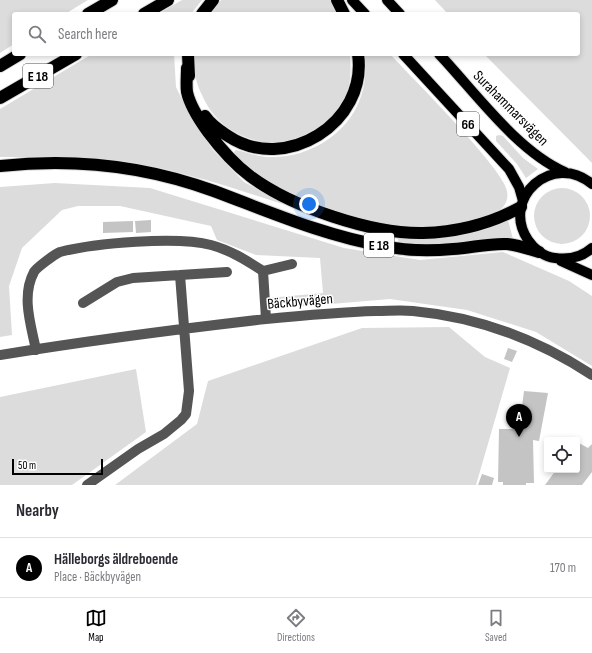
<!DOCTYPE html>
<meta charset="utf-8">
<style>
body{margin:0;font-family:"Sofia Sans Condensed",sans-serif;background:#f2f2f3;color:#2b2b33}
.controls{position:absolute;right:12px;bottom:12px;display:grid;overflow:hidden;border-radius:4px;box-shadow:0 2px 6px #0003}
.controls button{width:36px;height:36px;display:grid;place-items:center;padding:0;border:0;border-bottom:1px solid #e1e1e2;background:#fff;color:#2b2b33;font:20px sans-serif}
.scale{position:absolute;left:12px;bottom:10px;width:91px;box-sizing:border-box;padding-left:4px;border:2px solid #000;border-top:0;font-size:11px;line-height:14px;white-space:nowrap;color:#000;-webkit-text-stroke:3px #fff;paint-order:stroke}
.you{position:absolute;left:309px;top:204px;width:14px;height:14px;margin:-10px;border:3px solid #fff;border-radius:50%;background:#1a73e8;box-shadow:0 0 0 6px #1a73e833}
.badge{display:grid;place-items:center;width:26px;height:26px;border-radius:50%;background:#000;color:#fff;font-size:13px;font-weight:700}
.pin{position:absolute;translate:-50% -33px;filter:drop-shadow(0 1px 2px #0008)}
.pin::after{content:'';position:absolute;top:21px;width:14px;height:12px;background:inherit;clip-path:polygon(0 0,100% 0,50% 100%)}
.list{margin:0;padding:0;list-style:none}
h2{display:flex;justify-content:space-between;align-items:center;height:52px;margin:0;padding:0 16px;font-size:17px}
h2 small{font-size:13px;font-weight:400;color:#7c7c81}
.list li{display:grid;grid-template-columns:26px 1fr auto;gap:12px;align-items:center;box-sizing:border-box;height:60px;padding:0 16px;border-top:1px solid #e1e1e2}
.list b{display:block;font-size:15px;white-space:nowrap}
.list p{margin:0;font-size:13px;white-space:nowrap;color:#7c7c81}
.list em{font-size:13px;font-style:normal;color:#7c7c81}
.icon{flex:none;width:22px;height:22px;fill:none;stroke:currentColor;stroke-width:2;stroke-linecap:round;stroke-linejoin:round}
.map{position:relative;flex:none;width:592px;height:485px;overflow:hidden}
.search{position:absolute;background:#fff;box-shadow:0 2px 6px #0003;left:12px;right:12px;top:12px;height:44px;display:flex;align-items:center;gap:10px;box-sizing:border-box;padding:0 14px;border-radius:4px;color:#7c7c81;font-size:15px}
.sheet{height:112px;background:#fff}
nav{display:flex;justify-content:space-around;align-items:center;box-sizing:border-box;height:56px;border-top:1px solid #e1e1e2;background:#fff;font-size:11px;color:#7c7c81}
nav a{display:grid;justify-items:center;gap:2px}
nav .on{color:#000}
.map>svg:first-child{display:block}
.green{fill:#dcdcdc}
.building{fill:#c4c4c4}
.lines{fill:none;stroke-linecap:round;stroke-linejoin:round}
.major-casing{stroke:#dbdbdb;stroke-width:12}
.highway-casing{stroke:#dbdbdb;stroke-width:14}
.minor{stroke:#555;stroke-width:10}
.major{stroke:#000;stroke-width:10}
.highway{stroke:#000;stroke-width:12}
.labels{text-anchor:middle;stroke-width:3;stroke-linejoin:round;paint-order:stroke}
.shield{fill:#fff;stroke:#4c4c4c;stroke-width:1}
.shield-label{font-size:14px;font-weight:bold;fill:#000}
.street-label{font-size:15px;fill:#000;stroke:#fff}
</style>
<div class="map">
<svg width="592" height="485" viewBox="0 0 592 485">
<rect width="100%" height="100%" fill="#fff"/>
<path class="green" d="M0 0H88L65 14H14V44L0 53Z
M182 0H202L191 14H158Z
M221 0H330L337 14H211Z
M435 0H592V163L484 54H578V14H448Z
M92 54H174L176 87 191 118 213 150 244 182 286 205C223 185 158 162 91 158 61 156 30 157 0 157V109Z
M194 54H350C351 67 351 81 347 93 340 112 325 125 308 133 296 139 283 143 270 143 265 144 260 141 255 140 231 134 212 118 202 95 196 83 192 67 194 54Z
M365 54H390C410 76 504 169 507 191 510 208 495 214 482 218 463 223 444 227 425 228 379 230 307 203 267 181 255 174 245 164 235 154L234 152 236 150C246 152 258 157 268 157 307 159 347 135 360 99 366 84 366 70 365 54Z
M499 135 503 136 523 158 538 169 526 178 517 164 496 141V136Z
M55 183 150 188 344 248 420 260 503 252 569 281 592 296V366L536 332 467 310 390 299 272 309 268 298 323 293 320 258 256 255 217 240 211 226 120 206H78L62 210 22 248 9 286 12 335 0 337V187Z
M534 216a28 28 0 1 1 56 0a28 28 0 1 1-56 0Z
M508 220 513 239C493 236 475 242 455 244 436 245 417 244 399 242L398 240 399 238C438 239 473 238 508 220Z
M449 327 485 357 510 368 476 485H115L197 424 208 381 362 328Z
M136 369 146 432 72 485H0V397Z"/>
<path class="building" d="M151 220V232L136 233 135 221Z
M133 221V232L103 233V222Z
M508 348 517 351 512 362 504 359Z
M524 391 548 393 539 441 533 440 534 483H526V485H503V482H498L499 429H514V422H520Z
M577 442 588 448 592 444V472L582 485H545L556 470H577Z
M482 474 494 478 492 485H478Z"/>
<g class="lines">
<g class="major-casing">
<path id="major" d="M352 0 365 14
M387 0 400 14
M403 54 509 169 519 187 523 201
M439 54C475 92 517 151 565 172
M592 184C553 151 500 198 528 240 534 249 544 257 555 258 569 260 582 257 592 248
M561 261 592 275"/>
</g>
<g class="highway-casing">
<path id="highway" d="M337 0 344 14
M88 14 112 0
M144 14 168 0
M202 14 213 0
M188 54 189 76
M0 66 20 54
M187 68C187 75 186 85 187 92 190 106 200 121 208 132 220 148 234 164 250 176 291 207 372 234 423 233 459 232 490 224 521 207
M0 98 76 54
M205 116C211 125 219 130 228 136 285 174 368 123 358 54
M0 166C72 158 146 166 214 191 270 212 325 236 384 246 407 251 430 251 453 249 471 248 489 243 507 244 518 245 529 249 539 252"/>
</g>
<path class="minor" d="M263 271 292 264
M83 303 117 282 133 278 227 272
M36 350C31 325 21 296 34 272 36 268 55 254 60 252 95 243 177 236 211 245 230 250 246 260 263 271L266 319
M0 355C86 341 171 330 257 320 297 316 336 312 376 311 388 311 401 310 413 311 478 317 537 339 592 375
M87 485 138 449 164 434 181 420 186 414 189 391 180 275"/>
<use href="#major" class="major"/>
<use href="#highway" class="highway"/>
</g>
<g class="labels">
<g class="shield">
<rect x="23" y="64" width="30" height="24" rx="3"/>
<rect x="457" y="112" width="22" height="24" rx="3"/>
<rect x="364" y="233" width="30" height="24" rx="3"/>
</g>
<g class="shield-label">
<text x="38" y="81">E 18</text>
<text x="468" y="129">66</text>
<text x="379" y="250">E 18</text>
</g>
<g class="street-label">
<text transform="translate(511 108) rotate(45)" y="5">Surahammarsvägen</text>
<text transform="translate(300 301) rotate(-5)" y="5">Bäckbyvägen</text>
</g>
</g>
</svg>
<div class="controls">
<button><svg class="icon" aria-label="locate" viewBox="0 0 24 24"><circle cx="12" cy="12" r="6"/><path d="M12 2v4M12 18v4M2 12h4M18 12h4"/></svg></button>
</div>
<div class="scale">50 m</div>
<div class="you"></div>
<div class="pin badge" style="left:519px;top:437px">A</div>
<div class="search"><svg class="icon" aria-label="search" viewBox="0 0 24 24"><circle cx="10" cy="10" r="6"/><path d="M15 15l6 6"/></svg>Search here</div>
</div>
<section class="sheet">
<h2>Nearby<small></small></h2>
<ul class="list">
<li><span class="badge">A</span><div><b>Hälleborgs äldreboende</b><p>Place · Bäckbyvägen</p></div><em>170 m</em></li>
</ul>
</section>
<nav>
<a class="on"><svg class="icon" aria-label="map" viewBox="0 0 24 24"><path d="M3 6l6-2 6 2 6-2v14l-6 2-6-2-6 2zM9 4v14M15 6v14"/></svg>Map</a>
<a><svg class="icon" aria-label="directions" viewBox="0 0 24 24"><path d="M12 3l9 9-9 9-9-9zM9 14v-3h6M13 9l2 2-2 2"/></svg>Directions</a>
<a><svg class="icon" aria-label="saved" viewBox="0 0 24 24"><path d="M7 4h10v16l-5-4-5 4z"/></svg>Saved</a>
</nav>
